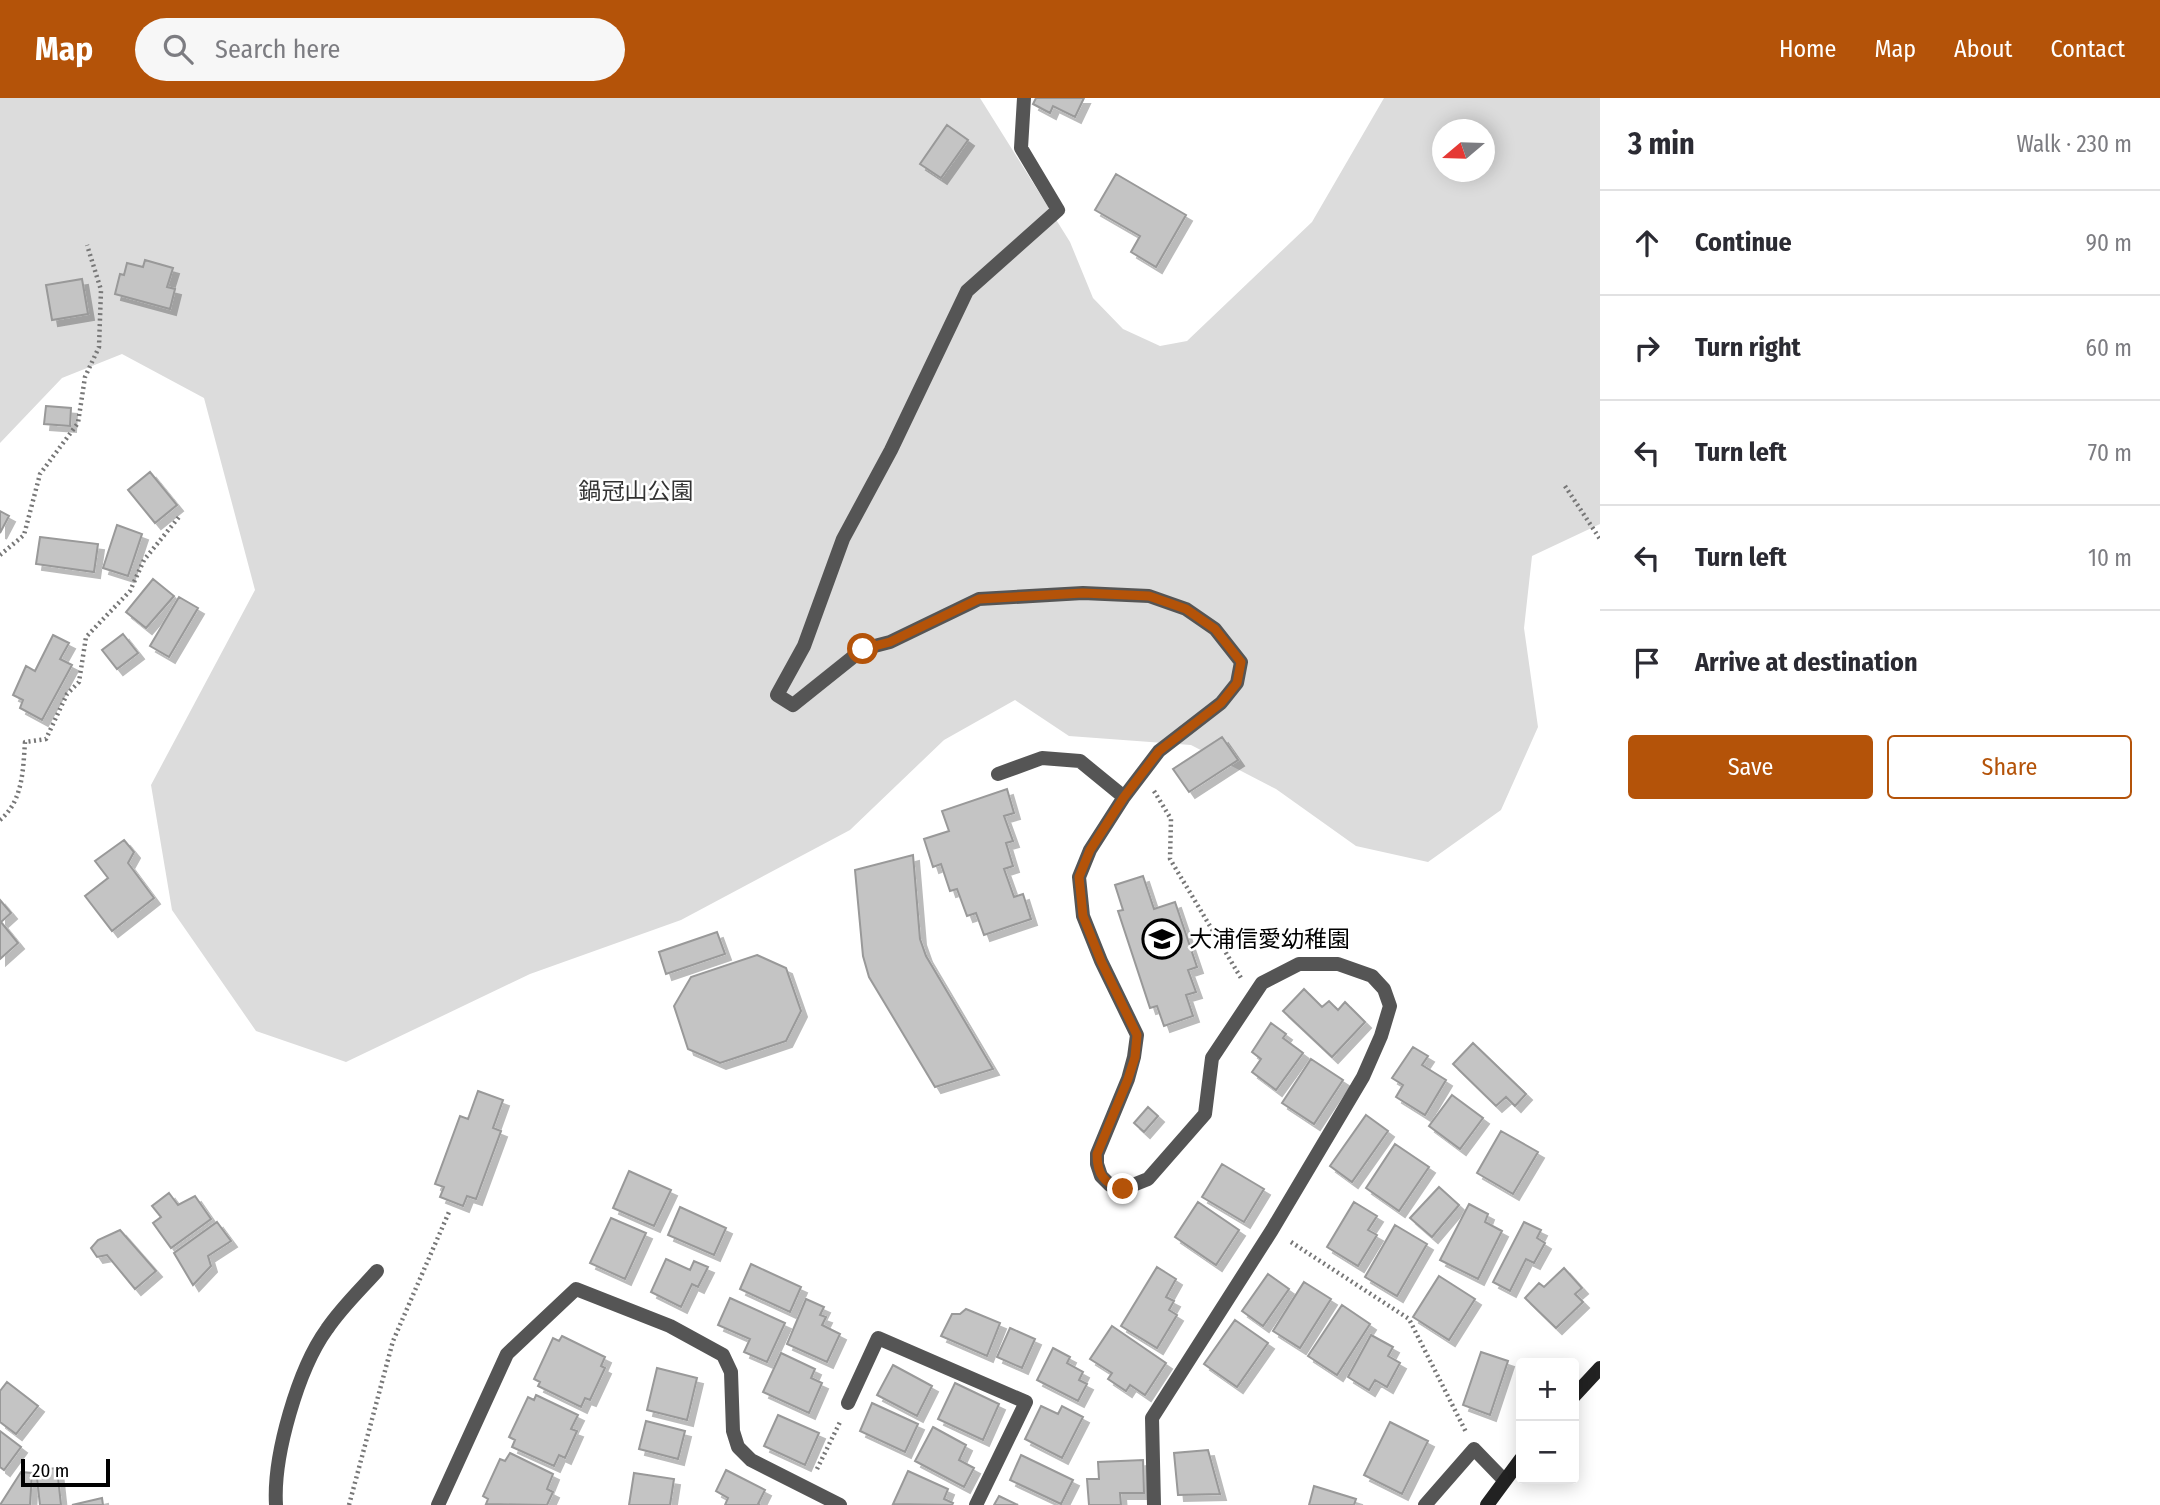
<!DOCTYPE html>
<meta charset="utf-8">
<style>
body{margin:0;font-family:"Fira Sans Condensed","Noto Sans JP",sans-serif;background:#f7f7f7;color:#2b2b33}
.controls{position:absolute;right:21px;bottom:21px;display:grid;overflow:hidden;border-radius:7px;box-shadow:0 4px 18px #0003}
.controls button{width:63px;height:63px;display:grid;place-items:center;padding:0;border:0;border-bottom:2px solid #e1e1e2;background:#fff;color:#2b2b33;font:35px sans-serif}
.compass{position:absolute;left:1432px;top:21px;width:63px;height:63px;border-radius:50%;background:#fff;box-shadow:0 4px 18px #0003;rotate:251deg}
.scale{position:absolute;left:21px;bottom:18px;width:89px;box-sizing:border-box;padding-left:7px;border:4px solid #000;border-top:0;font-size:19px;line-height:24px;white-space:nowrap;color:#000;-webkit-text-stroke:5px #fff;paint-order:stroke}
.stop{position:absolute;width:21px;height:21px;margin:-16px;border:5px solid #b45309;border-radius:50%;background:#fff}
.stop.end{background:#b45309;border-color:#fff;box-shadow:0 2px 7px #0008}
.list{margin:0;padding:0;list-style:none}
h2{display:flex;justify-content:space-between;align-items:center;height:91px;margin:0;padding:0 28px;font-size:30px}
h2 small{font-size:23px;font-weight:400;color:#7c7c81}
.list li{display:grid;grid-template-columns:46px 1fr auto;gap:21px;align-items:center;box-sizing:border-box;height:105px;padding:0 28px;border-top:2px solid #e1e1e2}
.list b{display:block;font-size:26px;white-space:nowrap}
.list em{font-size:23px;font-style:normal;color:#7c7c81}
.actions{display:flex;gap:14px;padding:21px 28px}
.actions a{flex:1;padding:16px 0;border:2px solid #b45309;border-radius:7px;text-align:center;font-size:24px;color:#b45309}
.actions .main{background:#b45309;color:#fff}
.icon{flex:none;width:38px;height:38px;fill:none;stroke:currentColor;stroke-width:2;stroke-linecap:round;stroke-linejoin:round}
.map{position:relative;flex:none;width:1600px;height:1407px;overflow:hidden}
header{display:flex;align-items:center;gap:42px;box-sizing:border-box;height:98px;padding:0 35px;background:#b45309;color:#fff}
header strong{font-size:33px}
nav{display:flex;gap:38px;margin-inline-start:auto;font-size:24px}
.search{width:490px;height:63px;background:#f7f7f7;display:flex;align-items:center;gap:18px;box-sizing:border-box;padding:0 24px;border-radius:38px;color:#7c7c81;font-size:26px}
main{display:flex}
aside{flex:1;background:#fff}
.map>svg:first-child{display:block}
.green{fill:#dcdcdc;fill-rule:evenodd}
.building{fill:#c4c4c4;stroke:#999;stroke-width:2;filter:url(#shadow)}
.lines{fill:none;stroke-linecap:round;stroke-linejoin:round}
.path{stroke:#777;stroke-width:4.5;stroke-dasharray:2 3.5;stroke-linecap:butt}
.street{stroke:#555;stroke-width:14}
.secondary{stroke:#222;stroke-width:14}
.route{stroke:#b45309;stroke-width:9}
.labels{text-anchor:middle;stroke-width:5;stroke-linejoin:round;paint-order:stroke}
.park-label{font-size:23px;fill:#333;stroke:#fff}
.poi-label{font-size:23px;fill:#000;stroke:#fff;text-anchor:start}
</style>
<header>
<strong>Map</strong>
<div class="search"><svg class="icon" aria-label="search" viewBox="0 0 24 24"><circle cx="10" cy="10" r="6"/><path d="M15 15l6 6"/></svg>Search here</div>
<nav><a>Home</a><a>Map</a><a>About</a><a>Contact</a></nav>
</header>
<main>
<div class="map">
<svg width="1600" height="1407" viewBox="0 0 1600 1407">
<defs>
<filter id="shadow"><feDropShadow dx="6" dy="6" stdDeviation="0" flood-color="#0004"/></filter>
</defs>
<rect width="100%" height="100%" fill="#fff"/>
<path class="green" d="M0 0H980L1070 144 1093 200 1123 231 1160 248 1187 243 1312 124 1384 0H1600V426L1532 458 1524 530 1538 629 1501 712 1428 764 1356 748 1276 691 1191 647 1069 638 1015 602 944 642 850 732 681 822 530 876 346 964 256 933 172 812 151 687 255 492 204 300 122 256 62 280 0 345ZM1442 32H1484V74H1442Z"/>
<path class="building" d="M1036 0H1084L1075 19 1053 8 1050 15 1033 6Z
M947 27 968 42 941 80 920 66Z
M1116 76 1186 117 1156 169 1131 154 1140 138 1095 112Z
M145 162 173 170 167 189 175 191 170 211 115 196 120 176 124 177 127 165 143 169Z
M82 181 88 216 52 222 46 187Z
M46 308 71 310 70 328 44 326Z
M150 374 177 407 155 425 128 392Z
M0 413 9 418 0 435Z
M117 427 142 436 128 478 103 470Z
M40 439 98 446 94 474 36 466Z
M153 481 174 498 146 530 126 514Z
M179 499 198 510 169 559 150 548Z
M123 536 138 555 117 571 102 552Z
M53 537 69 545 60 561 72 567 42 622 20 610 23 602 13 597 26 568 35 573Z
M1222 639 1238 662 1189 694 1173 671Z
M1007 691 1014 715 1004 718 1013 743 1006 745 1013 768 1004 771 1014 799 1023 796 1031 821 984 837 976 815 967 818 957 791 950 793 941 766 933 769 924 741 949 733 942 713Z
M124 742 134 754 128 765 154 800 112 833 85 798 108 780 95 763Z
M913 757 920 841 926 858 993 971 935 989 869 879 863 858 855 772Z
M1143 778 1154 811 1175 804 1197 869 1188 872 1196 894 1186 897 1193 918 1164 928 1157 908 1150 910 1118 813 1123 812 1115 787Z
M0 802 11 815 1 824 18 845 0 861Z
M717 834 725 856 666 876 659 854Z
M757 857 786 870 801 913 786 943 720 965 688 951 674 908 691 879Z
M1304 891 1322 909 1329 903 1338 912 1345 904 1365 924 1332 959 1283 913Z
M1271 925 1286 936 1283 940 1303 955 1276 992 1252 974 1261 961 1252 954Z
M1473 945 1526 996 1515 1008 1506 999 1496 1008 1453 966Z
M1413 949 1428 958 1422 967 1446 982 1425 1017 1396 999 1403 987 1392 980Z
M1311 961 1343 982 1314 1026 1282 1005Z
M478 993 503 1002 493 1030 501 1033 476 1101 467 1098 463 1108 440 1099 444 1089 435 1086 460 1018 468 1021Z
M1452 997 1483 1020 1460 1051 1429 1028Z
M1148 1009 1158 1018 1144 1034 1134 1025Z
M1366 1017 1388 1033 1352 1084 1330 1068Z
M1501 1033 1538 1054 1513 1096 1477 1075Z
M1395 1046 1429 1069 1399 1113 1366 1090Z
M1222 1066 1264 1091 1244 1124 1202 1099Z
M629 1073 671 1092 654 1128 613 1110Z
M1439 1089 1459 1107 1432 1139 1410 1120Z
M169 1095 178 1107 195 1098 211 1121 171 1150 153 1125 161 1119 152 1108Z
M1198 1104 1239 1132 1216 1167 1175 1139Z
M1354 1104 1377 1118 1368 1132 1377 1137 1358 1168 1327 1149Z
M1469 1106 1488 1116 1485 1124 1502 1133 1478 1181 1440 1162Z
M680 1109 726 1130 714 1157 668 1137Z
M611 1120 646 1135 625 1181 590 1165Z
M217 1124 231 1143 208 1158 211 1168 193 1187 174 1155Z
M1524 1124 1541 1132 1537 1140 1545 1145 1534 1165 1526 1161 1510 1193 1493 1184Z
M1395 1127 1427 1146 1397 1198 1365 1179Z
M120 1132 156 1173 135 1191 107 1157 97 1159 91 1150 98 1142Z
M666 1161 690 1172 694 1163 708 1169 698 1189 692 1186 681 1209 651 1194Z
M751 1166 801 1189 790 1214 740 1191Z
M1157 1169 1176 1181 1166 1199 1174 1203 1169 1212 1177 1217 1157 1250 1121 1228Z
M1564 1170 1582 1190 1575 1196 1583 1204 1556 1230 1525 1200 1539 1185 1544 1189Z
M1268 1176 1289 1191 1263 1228 1242 1213Z
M1439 1178 1475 1201 1449 1242 1413 1219Z
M1304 1184 1331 1201 1300 1250 1273 1233Z
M730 1200 785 1225 767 1264 744 1254 750 1241 718 1227Z
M806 1201 824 1209 820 1217 826 1219 822 1227 840 1236 827 1264 787 1246Z
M1342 1207 1370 1226 1337 1277 1308 1258Z
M966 1211 1000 1225 987 1258 941 1238 952 1216H960Z
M1235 1222 1268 1245 1237 1289 1204 1266Z
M1112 1228 1166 1265 1145 1297 1130 1287 1126 1293 1108 1281 1112 1275 1090 1261Z
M1010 1230 1035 1241 1022 1270 997 1259Z
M1371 1237 1393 1249 1388 1258 1400 1265 1387 1289 1375 1282 1369 1292 1348 1279Z
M562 1238 605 1259 601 1268 605 1270 590 1302 585 1300 581 1309 538 1288 540 1284 534 1281 553 1240 559 1243Z
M1053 1250 1070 1259 1067 1265 1083 1274 1079 1282 1087 1286 1078 1303 1037 1282Z
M1481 1254 1508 1263 1490 1317 1463 1307Z
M781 1255 815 1271 811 1280 822 1285 809 1315 763 1294Z
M893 1267 932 1288 917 1318 877 1297Z
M657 1270 697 1280 687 1322 647 1312Z
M7 1284 38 1308 16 1336 0 1324V1293Z
M955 1285 999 1306 983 1342 938 1321Z
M536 1297 578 1317 571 1331 577 1333 565 1360 559 1357 554 1368 512 1349 515 1342 509 1339 528 1299 534 1302Z
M872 1305 918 1326 905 1354 860 1333Z
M1041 1308 1058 1316 1062 1308 1083 1319 1062 1360 1025 1341Z
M778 1317 819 1335 805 1367 764 1348Z
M646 1323 685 1333 678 1361 639 1351Z
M1390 1324 1428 1343 1402 1396 1364 1377Z
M933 1329 966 1347 959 1362 974 1370 964 1389 915 1363Z
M0 1333 21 1349 4 1372 0 1369Z
M1208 1352 1220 1396 1178 1397 1174 1355Z
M510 1355 553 1376 547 1391 553 1394 547 1407 486 1406 488 1401 483 1398 500 1361 505 1363Z
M1021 1357 1073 1382 1061 1406 1010 1382Z
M1143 1362 1144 1395H1120L1121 1407H1089L1087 1381H1099L1098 1364Z
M57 1370 61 1407H40L36 1372Z
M726 1372 765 1392 758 1406 760 1407H725L728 1400 716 1393Z
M908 1373 948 1391 944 1401 953 1405 952 1407 893 1406Z
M21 1374 32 1375 30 1407H0Z
M634 1375 674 1381 670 1407H629Z
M1314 1388 1356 1401 1354 1407H1309Z
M999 1398 1018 1407H994Z
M102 1400 103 1407H72Z"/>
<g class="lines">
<path class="path" d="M1565 388 1600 441
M0 457 24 437 40 376 78 325 85 279 99 249 101 192 87 147
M1154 693 1171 721 1170 761 1241 880
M0 722C23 703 23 672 25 644L46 641 67 596 79 584 86 539 130 493 144 462 179 419
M1291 1144 1409 1221 1466 1334
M817 1371 841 1322
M349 1407 393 1243 449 1114"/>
<path class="street" d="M1024 0 1021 50 1058 112 967 193 891 352 843 441 804 548 777 597 793 607 863 551 890 544 979 501 1083 495 1149 498 1186 511 1215 531 1241 564 1237 585 1221 605 1159 653 1124 699 1090 752 1079 779 1083 818 1101 863 1137 937 1134 959 1128 981 1097 1056V1066L1101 1078 1110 1087 1123 1091 1148 1081 1205 1016 1212 960 1262 885 1299 866H1338L1372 878 1384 891 1390 908 1381 938 1363 979 1272 1132 1152 1320 1154 1407
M998 676 1042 660 1080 663 1124 699
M848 1305 878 1240 1026 1304 976 1407
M276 1407C273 1358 298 1271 327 1231 341 1210 360 1192 377 1173
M438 1407 507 1256 576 1191 670 1228 723 1257 731 1274 733 1333 738 1349 751 1362 840 1407
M1425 1407 1474 1351 1504 1382"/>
<path class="secondary" d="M1574 1298 1600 1270
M1487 1407 1521 1361"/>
</g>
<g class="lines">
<path class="route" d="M863 551 890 544 979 501 1083 495 1149 498 1186 511 1215 531 1241 564 1237 585 1221 605 1159 653 1124 699 1090 752 1079 779 1083 818 1101 863 1137 937 1135 959 1128 981 1097 1056C1097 1076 1104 1086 1123 1091"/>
</g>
<defs>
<g id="school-ring" transform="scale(2.0125)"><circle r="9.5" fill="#fff" stroke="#000" stroke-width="1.5"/><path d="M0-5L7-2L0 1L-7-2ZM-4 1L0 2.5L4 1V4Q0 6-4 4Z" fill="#000"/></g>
</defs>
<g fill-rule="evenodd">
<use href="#school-ring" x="1162" y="841"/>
</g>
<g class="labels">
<g class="park-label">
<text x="636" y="401">鍋冠山公園</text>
</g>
<g class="poi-label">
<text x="1189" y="849">大浦信愛幼稚園</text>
</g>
</g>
</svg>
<div class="controls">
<button>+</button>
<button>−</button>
</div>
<svg class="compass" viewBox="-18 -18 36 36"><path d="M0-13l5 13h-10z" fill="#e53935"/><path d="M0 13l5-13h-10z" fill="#7c7c81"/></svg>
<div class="scale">20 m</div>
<div class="stop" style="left:863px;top:551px"></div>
<div class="stop end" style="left:1123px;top:1091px"></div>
</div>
<aside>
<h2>3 min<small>Walk · 230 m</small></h2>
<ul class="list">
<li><svg class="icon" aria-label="ahead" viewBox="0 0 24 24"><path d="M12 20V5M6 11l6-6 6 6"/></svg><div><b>Continue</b></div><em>90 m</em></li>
<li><svg class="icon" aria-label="right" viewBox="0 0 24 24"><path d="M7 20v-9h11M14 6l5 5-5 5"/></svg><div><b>Turn right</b></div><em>60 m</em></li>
<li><svg class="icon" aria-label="left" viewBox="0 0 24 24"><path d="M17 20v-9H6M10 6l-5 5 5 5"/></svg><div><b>Turn left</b></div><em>70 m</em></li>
<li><svg class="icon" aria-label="left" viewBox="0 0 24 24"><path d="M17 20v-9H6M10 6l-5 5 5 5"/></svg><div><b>Turn left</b></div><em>10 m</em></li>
<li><svg class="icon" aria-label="arrive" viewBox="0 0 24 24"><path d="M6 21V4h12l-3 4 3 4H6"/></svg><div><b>Arrive at destination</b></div></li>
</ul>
<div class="actions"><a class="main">Save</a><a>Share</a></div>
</aside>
</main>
